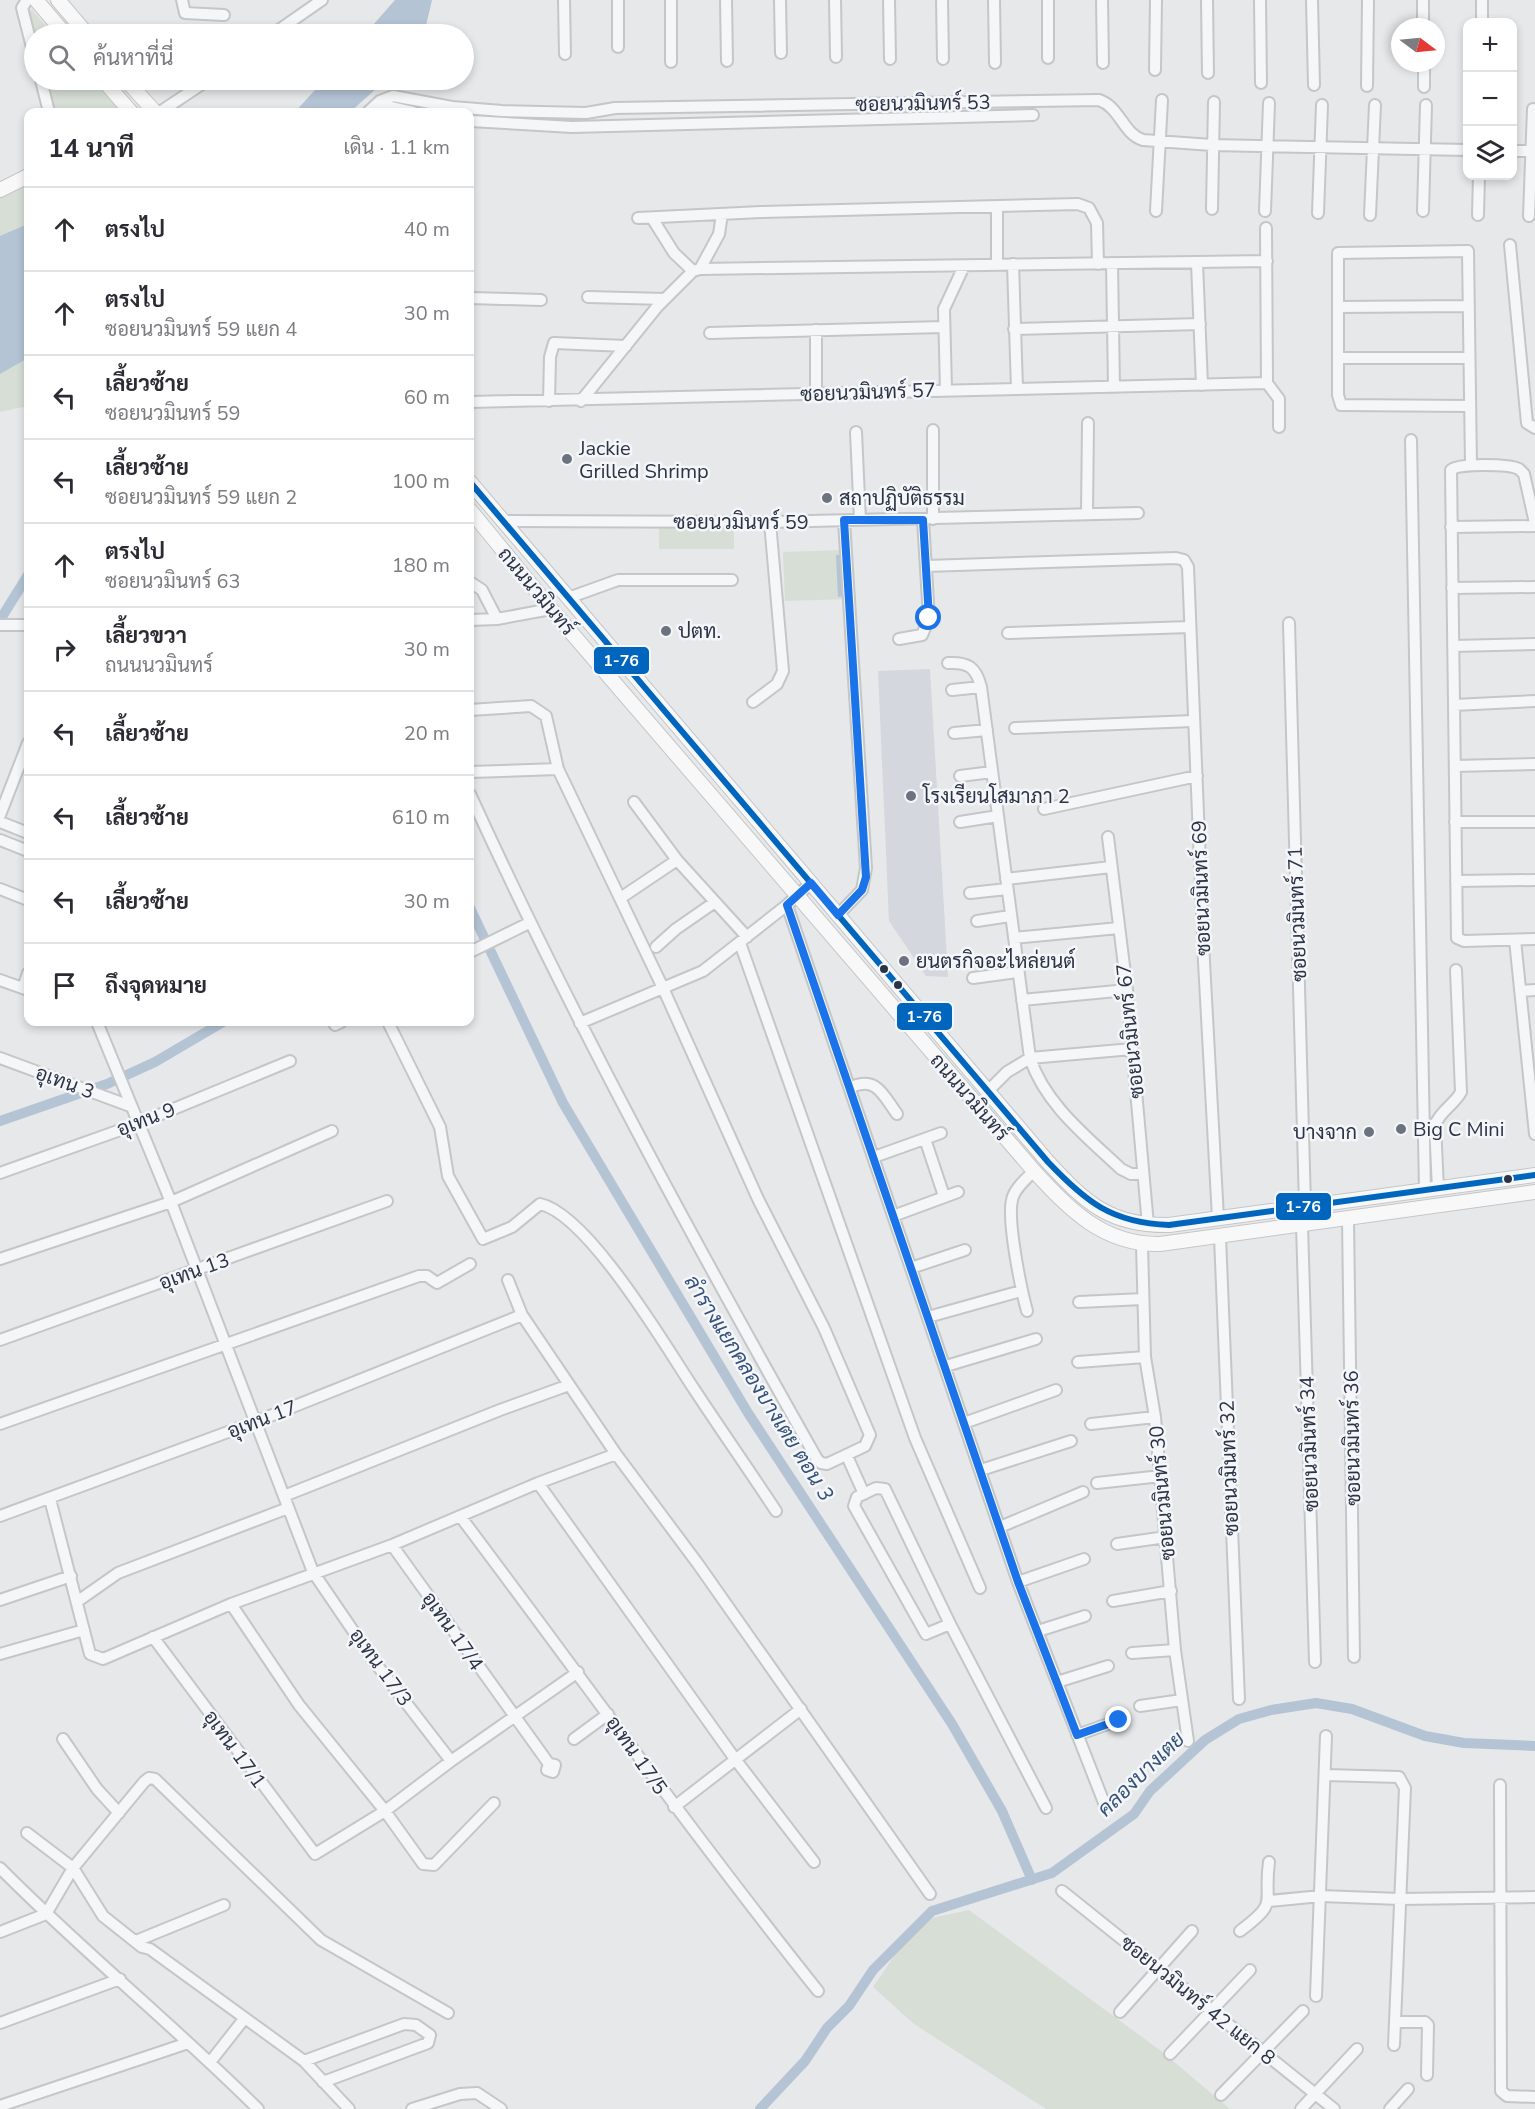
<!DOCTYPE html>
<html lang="th">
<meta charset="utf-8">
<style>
body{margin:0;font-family:"Nunito Sans",Sarabun,sans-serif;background:#f2f2f3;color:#2b2b33}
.controls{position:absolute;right:18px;top:18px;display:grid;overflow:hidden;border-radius:12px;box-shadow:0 3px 9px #0003}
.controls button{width:54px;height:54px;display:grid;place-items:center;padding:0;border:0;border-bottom:2px solid #e1e1e2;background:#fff;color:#2b2b33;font:30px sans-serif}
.compass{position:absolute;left:1391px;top:18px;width:54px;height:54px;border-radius:50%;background:#fff;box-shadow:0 3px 9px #0003;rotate:106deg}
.stop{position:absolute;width:18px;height:18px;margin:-14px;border:4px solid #1a73e8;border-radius:50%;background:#fff}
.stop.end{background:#1a73e8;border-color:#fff;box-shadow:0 2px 6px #0008}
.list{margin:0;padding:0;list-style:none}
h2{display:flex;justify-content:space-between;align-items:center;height:78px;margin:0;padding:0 24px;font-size:26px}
h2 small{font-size:20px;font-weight:400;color:#7c7c81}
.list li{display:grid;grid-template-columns:39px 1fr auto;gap:18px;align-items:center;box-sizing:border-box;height:84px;padding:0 24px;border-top:2px solid #e1e1e2}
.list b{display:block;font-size:22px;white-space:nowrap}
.list p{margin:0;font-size:20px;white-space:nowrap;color:#7c7c81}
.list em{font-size:20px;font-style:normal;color:#7c7c81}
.icon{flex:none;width:33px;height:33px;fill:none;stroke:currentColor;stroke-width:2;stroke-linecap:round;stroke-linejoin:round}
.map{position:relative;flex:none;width:1535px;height:2109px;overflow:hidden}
.search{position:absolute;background:#fff;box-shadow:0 3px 9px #0003;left:24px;top:24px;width:450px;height:66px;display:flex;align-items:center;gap:15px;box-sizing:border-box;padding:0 21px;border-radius:33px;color:#7c7c81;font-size:22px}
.panel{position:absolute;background:#fff;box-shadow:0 3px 9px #0003;left:24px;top:108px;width:450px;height:918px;border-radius:12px}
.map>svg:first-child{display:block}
.built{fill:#d4d7dd}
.green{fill:#d6ded6}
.water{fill:#b4c4d5}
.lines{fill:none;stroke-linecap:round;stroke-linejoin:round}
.canal{stroke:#b4c4d5;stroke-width:10}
.street-casing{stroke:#c4c6c8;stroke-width:14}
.secondary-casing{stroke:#c4c6c8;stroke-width:16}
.street{stroke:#f5f6f7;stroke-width:10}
.secondary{stroke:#f8f8f8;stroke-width:14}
.bus-1-casing{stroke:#f4f6f9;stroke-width:10}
.bus-1{stroke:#0065bd;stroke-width:6}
.route{stroke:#1a73e8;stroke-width:8}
.poi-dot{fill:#6c737f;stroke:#f4f6f9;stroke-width:2}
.bus-dot{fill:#2b3445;stroke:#f4f6f9;stroke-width:2}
.labels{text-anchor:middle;stroke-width:5;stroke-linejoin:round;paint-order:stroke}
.street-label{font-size:20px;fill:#2b3445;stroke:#f4f6f9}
.poi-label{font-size:20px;fill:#2b3445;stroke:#f4f6f9;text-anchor:start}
.water-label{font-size:21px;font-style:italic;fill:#34527a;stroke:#f4f6f9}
.line-badge{stroke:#f4f6f9;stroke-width:2}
.badge-label{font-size:16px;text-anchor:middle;font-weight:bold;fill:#fff}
</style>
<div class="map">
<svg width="1535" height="2109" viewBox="0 0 1535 2109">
<rect width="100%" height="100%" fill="#e6e8ea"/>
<path class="built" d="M930 669 948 977 926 976 889 921 878 671Z"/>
<path class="green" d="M31 9 53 34H34V44L28 17Z
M44 80H92L121 112H52Z
M28 184V406L0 412V198Z
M659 525H734V549H659Z
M845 550 847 599 785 601 783 552Z
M969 1910 1161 2051 1230 2109H1046L914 2024 873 1987 897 1952 932 1918Z"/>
<path class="water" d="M395 0H432L424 34H365Z
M324 80H386L350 112H295Z
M28 224V358L0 374V236Z
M836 555H842L844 596 838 597Z"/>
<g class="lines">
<path class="canal" d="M0 620 28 575
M470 908 563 1103 748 1413 952 1724 1002 1811 1032 1880
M0 1121 107 1084 155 1062 223 1022
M760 2109 805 2061 827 2028 849 2006 873 1970 932 1911 1052 1873 1134 1814 1150 1791 1205 1740 1239 1719 1271 1710 1316 1703 1352 1709 1425 1736 1464 1743 1535 1746"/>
<g class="street-casing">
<path id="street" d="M27 0 22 8 34 55
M182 0 185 13 224 15
M564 0 565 54
M726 0 727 61
M780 0 781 53
M835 0 836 57
M889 0 890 59
M942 0 943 59
M994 0 995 63
M1102 0 1103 63
M1207 0 1208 73
M1260 0 1261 83
M1312 0 1314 85
M1423 0V27
M1482 22V0
M273 34 322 0
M618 47V0
M1048 58V0
M671 62V0
M1424 63V87
M1155 70 1156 0
M41 80 49 112
M1367 86 1368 0
M377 104 413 112
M160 112 208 80
M368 112 380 101 393 96 452 107 502 111 586 113 615 108 1099 100C1120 107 1123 134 1143 140L1212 145 1468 150
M470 121 572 127 1033 115
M1512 151H1535
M1212 209 1214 102
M1156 211 1162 100
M1265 211 1269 103
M1423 211 1426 105
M1318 213 1322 105
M1370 215 1375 105
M1478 215 1479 176
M1529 216 1533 109
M638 218 761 212 1078 204 1089 208 1097 223 1098 264
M652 218 674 253 693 271
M1266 228 1267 383 1279 399V427
M1510 245 1527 423 1535 428
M1112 263 1114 387
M1197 263 1202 385
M997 264V207
M1013 264 1017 389
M700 269 1267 261
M588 297 665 299
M470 298 541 300
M1338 307 1469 306
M1014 329 1200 324
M710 333 943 327
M1339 358H1469
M946 390 944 309 964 266
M816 394V330
M549 401 550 357 554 343 626 346
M581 401 657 307 693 271 700 269 719 234 722 214
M470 402 1267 383
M1469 406 1341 405 1338 395V253L1468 251 1471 465
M933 430V519
M856 432 860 520
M1411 440 1425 1191
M1087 514 1088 423
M502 521 770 522 1138 513
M1535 523 1524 474 1519 469C1509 464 1459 463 1451 470L1457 938 1464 941 1535 939
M1451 527 1535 526
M926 566 1176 558 1184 560 1188 567 1204 962 1218 1218
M470 582 482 590 497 619
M1452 588 1535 587
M568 598 618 580H732
M470 620 497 619 551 609
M1289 623 1305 1205
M0 625H28
M1008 633 1190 627
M899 639 922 635 929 618 923 520
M1453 646 1535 644
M948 663C968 662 976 667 981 687L1030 1058C1045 1104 1086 1136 1121 1169L1131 1174H1143
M952 690 981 687
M753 702 777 684 783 671 770 522
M1454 705 1535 701
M470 710 531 706 546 716 558 769 663 988 758 1199 824 1328 870 1435 865 1446 827 1464 821 1463 817 1459C694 1241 574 1022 470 794
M1015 728 1193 721
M954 733 987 730
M1455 766 1535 764
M470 772 558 769
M960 776 992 772
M634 802 677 860 747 937
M1044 809 1197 776
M0 815 28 743
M0 822 28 833
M960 822 998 816
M1455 822H1535
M1108 837 1127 990 1148 1225
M0 840 28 851
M1006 879 1111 867
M1456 881 1535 880
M0 889 28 900
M970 893 1007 889
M625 895 677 860
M787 905 1018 1582 1106 1808
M838 915 862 890 866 868 844 521
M977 921 1010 916
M1014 938 1119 928
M1515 940 1535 1134
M740 943 915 1438 980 1588
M656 947 676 929 715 902
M470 952 529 923
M973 978 1018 972
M0 980 28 990
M23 988 28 973
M1520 991 1535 990
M1022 1000 1127 990
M97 1022 171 1202 313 1572 373 1660 451 1761
M388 1022 440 1127 448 1176 483 1239 512 1227 540 1204C588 1214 666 1347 694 1389 721 1430 749 1470 776 1511
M580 1023 703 971 787 905 811 883
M335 1025 341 1022
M0 1058 130 1106
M851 1087C877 1076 883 1095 897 1114
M988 1091 1007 1072 1030 1058 1132 1049
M925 1139 944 1196
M874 1157 941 1133
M0 1173 137 1124 290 1061
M1438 1189 1435 1125C1440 1111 1454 1105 1461 1092L1456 970
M893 1216 958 1192
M1348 1219 1354 1657
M1302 1225 1315 1662
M1220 1237 1239 1699
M1142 1245 1145 1357 1155 1417 1175 1650 1188 1741
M0 1259 171 1202 332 1131
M911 1268 965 1250
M508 1280 522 1315 616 1454 698 1564 930 1894
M1079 1302 1143 1299
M1027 1311C1021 1289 1007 1221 1012 1200 1014 1189 1026 1179 1034 1171
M928 1317 1021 1291
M0 1340 387 1201
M1078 1362 1145 1357
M946 1366 1036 1339
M964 1423 1056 1390
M0 1424 419 1276H427L437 1283 470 1264
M1091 1424 1155 1417
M847 1456 864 1494
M981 1470 1071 1441
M538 1483 735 1759 814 1862
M1097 1483 1161 1476
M284 1496 500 1410 569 1385
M50 1499 90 1654 103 1659 231 1604 392 1545 538 1483 616 1454
M0 1516 255 1422 522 1315
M460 1516C579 1674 694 1836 818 1991
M1000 1527 1083 1492
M1117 1544 1166 1537
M392 1545 549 1764 555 1765 553 1772 547 1770 549 1764
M1018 1582 1084 1559
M0 1600 71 1576
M78 1601 118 1573 288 1508
M1113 1601 1171 1591
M231 1604 299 1705 385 1811 423 1864 434 1865 494 1803
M950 1624 926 1634 854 1506 857 1497 876 1488 885 1489 950 1624 1046 1808
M1038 1631 1085 1616
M153 1637 315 1854 385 1811 451 1761 578 1672
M1132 1653 1175 1650
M0 1654 84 1630
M1057 1682 1108 1666
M1140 1706 1182 1700
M1077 1735 1119 1720
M63 1739 97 1789 119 1813
M574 1739 608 1714
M1326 1775 1399 1777 1405 1788 1394 2045
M1500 1785 1501 2091 1507 2096 1535 2097
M674 1807 801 1709
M27 1833 73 1868 103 1916 142 1947 150 1949 304 2061 349 2109
M0 1868C83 1952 175 2026 258 2109
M1062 1891 1334 2109
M1269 1901 1321 1896 1400 1899 1535 1897
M1240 1931C1280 1901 1263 1905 1269 1862
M0 1932 46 1914 73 1868 144 1782 149 1778 155 1779 321 1940 448 2013
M136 1941 224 1905
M1316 1996 1326 1736
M1120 2012 1192 1931
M1396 2022H1425L1428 2025 1427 2075
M0 2023 120 1979
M1170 2054 1250 1970
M211 2061 244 2019
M304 2061 404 2024 416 2025 430 2035 428 2043 323 2082
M1221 2095 1303 2011
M0 2106 188 2043
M412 2109 460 2094 477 2093 501 2109
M1301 2109 1357 2049
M1390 2109 1408 2089"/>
</g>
<g class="secondary-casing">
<path id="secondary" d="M36 0 65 34
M58 0 87 34
M103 80 131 112
M126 80 155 112
M0 190 28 176
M470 482 1048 1162C1086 1203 1110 1226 1169 1225L1535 1175
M470 510 551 609 1034 1171C1069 1209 1103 1245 1160 1244L1535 1192"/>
</g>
<use href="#street" class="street"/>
<use href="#secondary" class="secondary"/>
<g class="bus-1-casing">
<path id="bus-1" d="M470 482 1048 1162C1086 1202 1112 1223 1169 1225L1535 1175"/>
</g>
<use href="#bus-1" class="bus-1"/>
</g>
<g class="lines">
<path class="route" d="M929 618 923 520H844L866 877 862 890 838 915 811 883 787 905 1018 1582 1077 1735 1119 1720"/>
</g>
<g class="poi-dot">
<circle cx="567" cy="459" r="6"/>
<circle cx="827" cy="498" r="6"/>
<circle cx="666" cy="631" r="6"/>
<circle cx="911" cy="796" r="6"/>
<circle cx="904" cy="961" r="6"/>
<circle cx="1401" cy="1129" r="6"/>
<circle cx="1369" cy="1132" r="6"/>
</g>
<g class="bus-dot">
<circle cx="884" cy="969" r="5"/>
<circle cx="898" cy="985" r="5"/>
<circle cx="1508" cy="1179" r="5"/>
</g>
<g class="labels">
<g class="street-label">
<text transform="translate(923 103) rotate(-1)" y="7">ซอยนวมินทร์ 53</text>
<text transform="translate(868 392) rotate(-2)" y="7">ซอยนวมินทร์ 57</text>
<text x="741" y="529">ซอยนวมินทร์ 59</text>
<text transform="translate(537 591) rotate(50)" y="7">ถนนนวมินทร์</text>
<text transform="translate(1201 888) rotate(-92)" y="7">ซอยนวมินทร์ 69</text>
<text transform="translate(1297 914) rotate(-92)" y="7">ซอยนวมินทร์ 71</text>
<text transform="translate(1130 1031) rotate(-96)" y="7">ซอยนวมินทร์ 67</text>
<text transform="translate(65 1082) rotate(20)" y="7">อุเทน 3</text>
<text transform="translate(970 1097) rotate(49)" y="7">ถนนนวมินทร์</text>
<text transform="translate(146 1119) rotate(-21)" y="7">อุเทน 9</text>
<text transform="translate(194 1271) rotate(-20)" y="7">อุเทน 13</text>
<text transform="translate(262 1419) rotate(-21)" y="7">อุเทน 17</text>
<text transform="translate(1352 1438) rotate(-91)" y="7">ซอยนวมินทร์ 36</text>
<text transform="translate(1309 1444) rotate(-92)" y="7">ซอยนวมินทร์ 34</text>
<text transform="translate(1229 1468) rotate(-92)" y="7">ซอยนวมินทร์ 32</text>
<text transform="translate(1162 1493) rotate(-95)" y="7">ซอยนวมินทร์ 30</text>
<text transform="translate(453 1631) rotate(55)" y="7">อุเทน 17/4</text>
<text transform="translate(381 1667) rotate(54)" y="7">อุเทน 17/3</text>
<text transform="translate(235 1749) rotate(54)" y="7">อุเทน 17/1</text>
<text transform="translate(637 1755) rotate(55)" y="7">อุเทน 17/5</text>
<text transform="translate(1198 2000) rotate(39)" y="7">ซอยนวมินทร์ 42 แยก 8</text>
</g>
<g class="poi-label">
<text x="579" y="455">Jackie<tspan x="579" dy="23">Grilled Shrimp</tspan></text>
<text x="839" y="505">สถาปฏิบัติธรรม</text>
<text x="678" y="638">ปตท.</text>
<text x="923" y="803">โรงเรียนโสมาภา 2</text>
<text x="916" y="968">ยนตรกิจอะไหล่ยนต์</text>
<text x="1413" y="1136">Big C Mini</text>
<text x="1357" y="1139" text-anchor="end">บางจาก</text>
</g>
<g class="water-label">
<text transform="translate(759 1388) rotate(58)" y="7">ลำรางแยกคลองบางเตย ตอน 3</text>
<text transform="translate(1141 1774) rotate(-44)" y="7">คลองบางเตย</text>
</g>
</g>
<g class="line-badge">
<rect x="593" y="646" width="57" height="29" rx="6" fill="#0065bd"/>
<rect x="896" y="1002" width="57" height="29" rx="6" fill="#0065bd"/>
<rect x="1275" y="1192" width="57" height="29" rx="6" fill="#0065bd"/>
</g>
<g class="badge-label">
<text x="621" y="666">1-76</text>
<text x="924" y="1022">1-76</text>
<text x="1303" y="1212">1-76</text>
</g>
</svg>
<div class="controls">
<button>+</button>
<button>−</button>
<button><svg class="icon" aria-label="layers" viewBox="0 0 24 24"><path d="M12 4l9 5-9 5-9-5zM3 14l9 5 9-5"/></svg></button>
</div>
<svg class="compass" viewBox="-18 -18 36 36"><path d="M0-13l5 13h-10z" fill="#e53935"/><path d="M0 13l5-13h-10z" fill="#7c7c81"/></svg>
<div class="stop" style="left:929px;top:618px"></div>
<div class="stop end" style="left:1119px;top:1720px"></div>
<div class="search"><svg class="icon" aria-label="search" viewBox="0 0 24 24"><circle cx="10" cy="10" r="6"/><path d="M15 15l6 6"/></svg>ค้นหาที่นี่</div>
<section class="panel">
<h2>14 นาที<small>เดิน · 1.1 km</small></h2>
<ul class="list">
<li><svg class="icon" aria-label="ahead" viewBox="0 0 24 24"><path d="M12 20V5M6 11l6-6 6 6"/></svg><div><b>ตรงไป</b></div><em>40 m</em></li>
<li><svg class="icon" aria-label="ahead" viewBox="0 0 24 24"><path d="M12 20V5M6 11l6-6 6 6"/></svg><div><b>ตรงไป</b><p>ซอยนวมินทร์ 59 แยก 4</p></div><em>30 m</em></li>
<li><svg class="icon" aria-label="left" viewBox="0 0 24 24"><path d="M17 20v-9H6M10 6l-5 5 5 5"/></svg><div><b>เลี้ยวซ้าย</b><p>ซอยนวมินทร์ 59</p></div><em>60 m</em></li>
<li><svg class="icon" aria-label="left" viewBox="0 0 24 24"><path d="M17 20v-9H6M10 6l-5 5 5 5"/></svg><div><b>เลี้ยวซ้าย</b><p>ซอยนวมินทร์ 59 แยก 2</p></div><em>100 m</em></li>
<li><svg class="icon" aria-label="ahead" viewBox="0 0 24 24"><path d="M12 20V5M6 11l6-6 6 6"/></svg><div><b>ตรงไป</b><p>ซอยนวมินทร์ 63</p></div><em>180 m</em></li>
<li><svg class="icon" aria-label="right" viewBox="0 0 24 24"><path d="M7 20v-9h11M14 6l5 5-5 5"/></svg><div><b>เลี้ยวขวา</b><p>ถนนนวมินทร์</p></div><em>30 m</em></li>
<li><svg class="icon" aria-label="left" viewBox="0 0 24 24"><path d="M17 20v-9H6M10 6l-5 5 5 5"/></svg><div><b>เลี้ยวซ้าย</b></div><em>20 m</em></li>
<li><svg class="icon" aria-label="left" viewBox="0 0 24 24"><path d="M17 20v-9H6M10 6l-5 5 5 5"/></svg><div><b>เลี้ยวซ้าย</b></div><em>610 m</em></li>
<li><svg class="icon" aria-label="left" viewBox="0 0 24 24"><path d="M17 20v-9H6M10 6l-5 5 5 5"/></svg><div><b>เลี้ยวซ้าย</b></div><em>30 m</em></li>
<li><svg class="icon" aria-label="arrive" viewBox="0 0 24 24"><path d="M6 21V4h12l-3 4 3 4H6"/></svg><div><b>ถึงจุดหมาย</b></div></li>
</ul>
</section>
</div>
